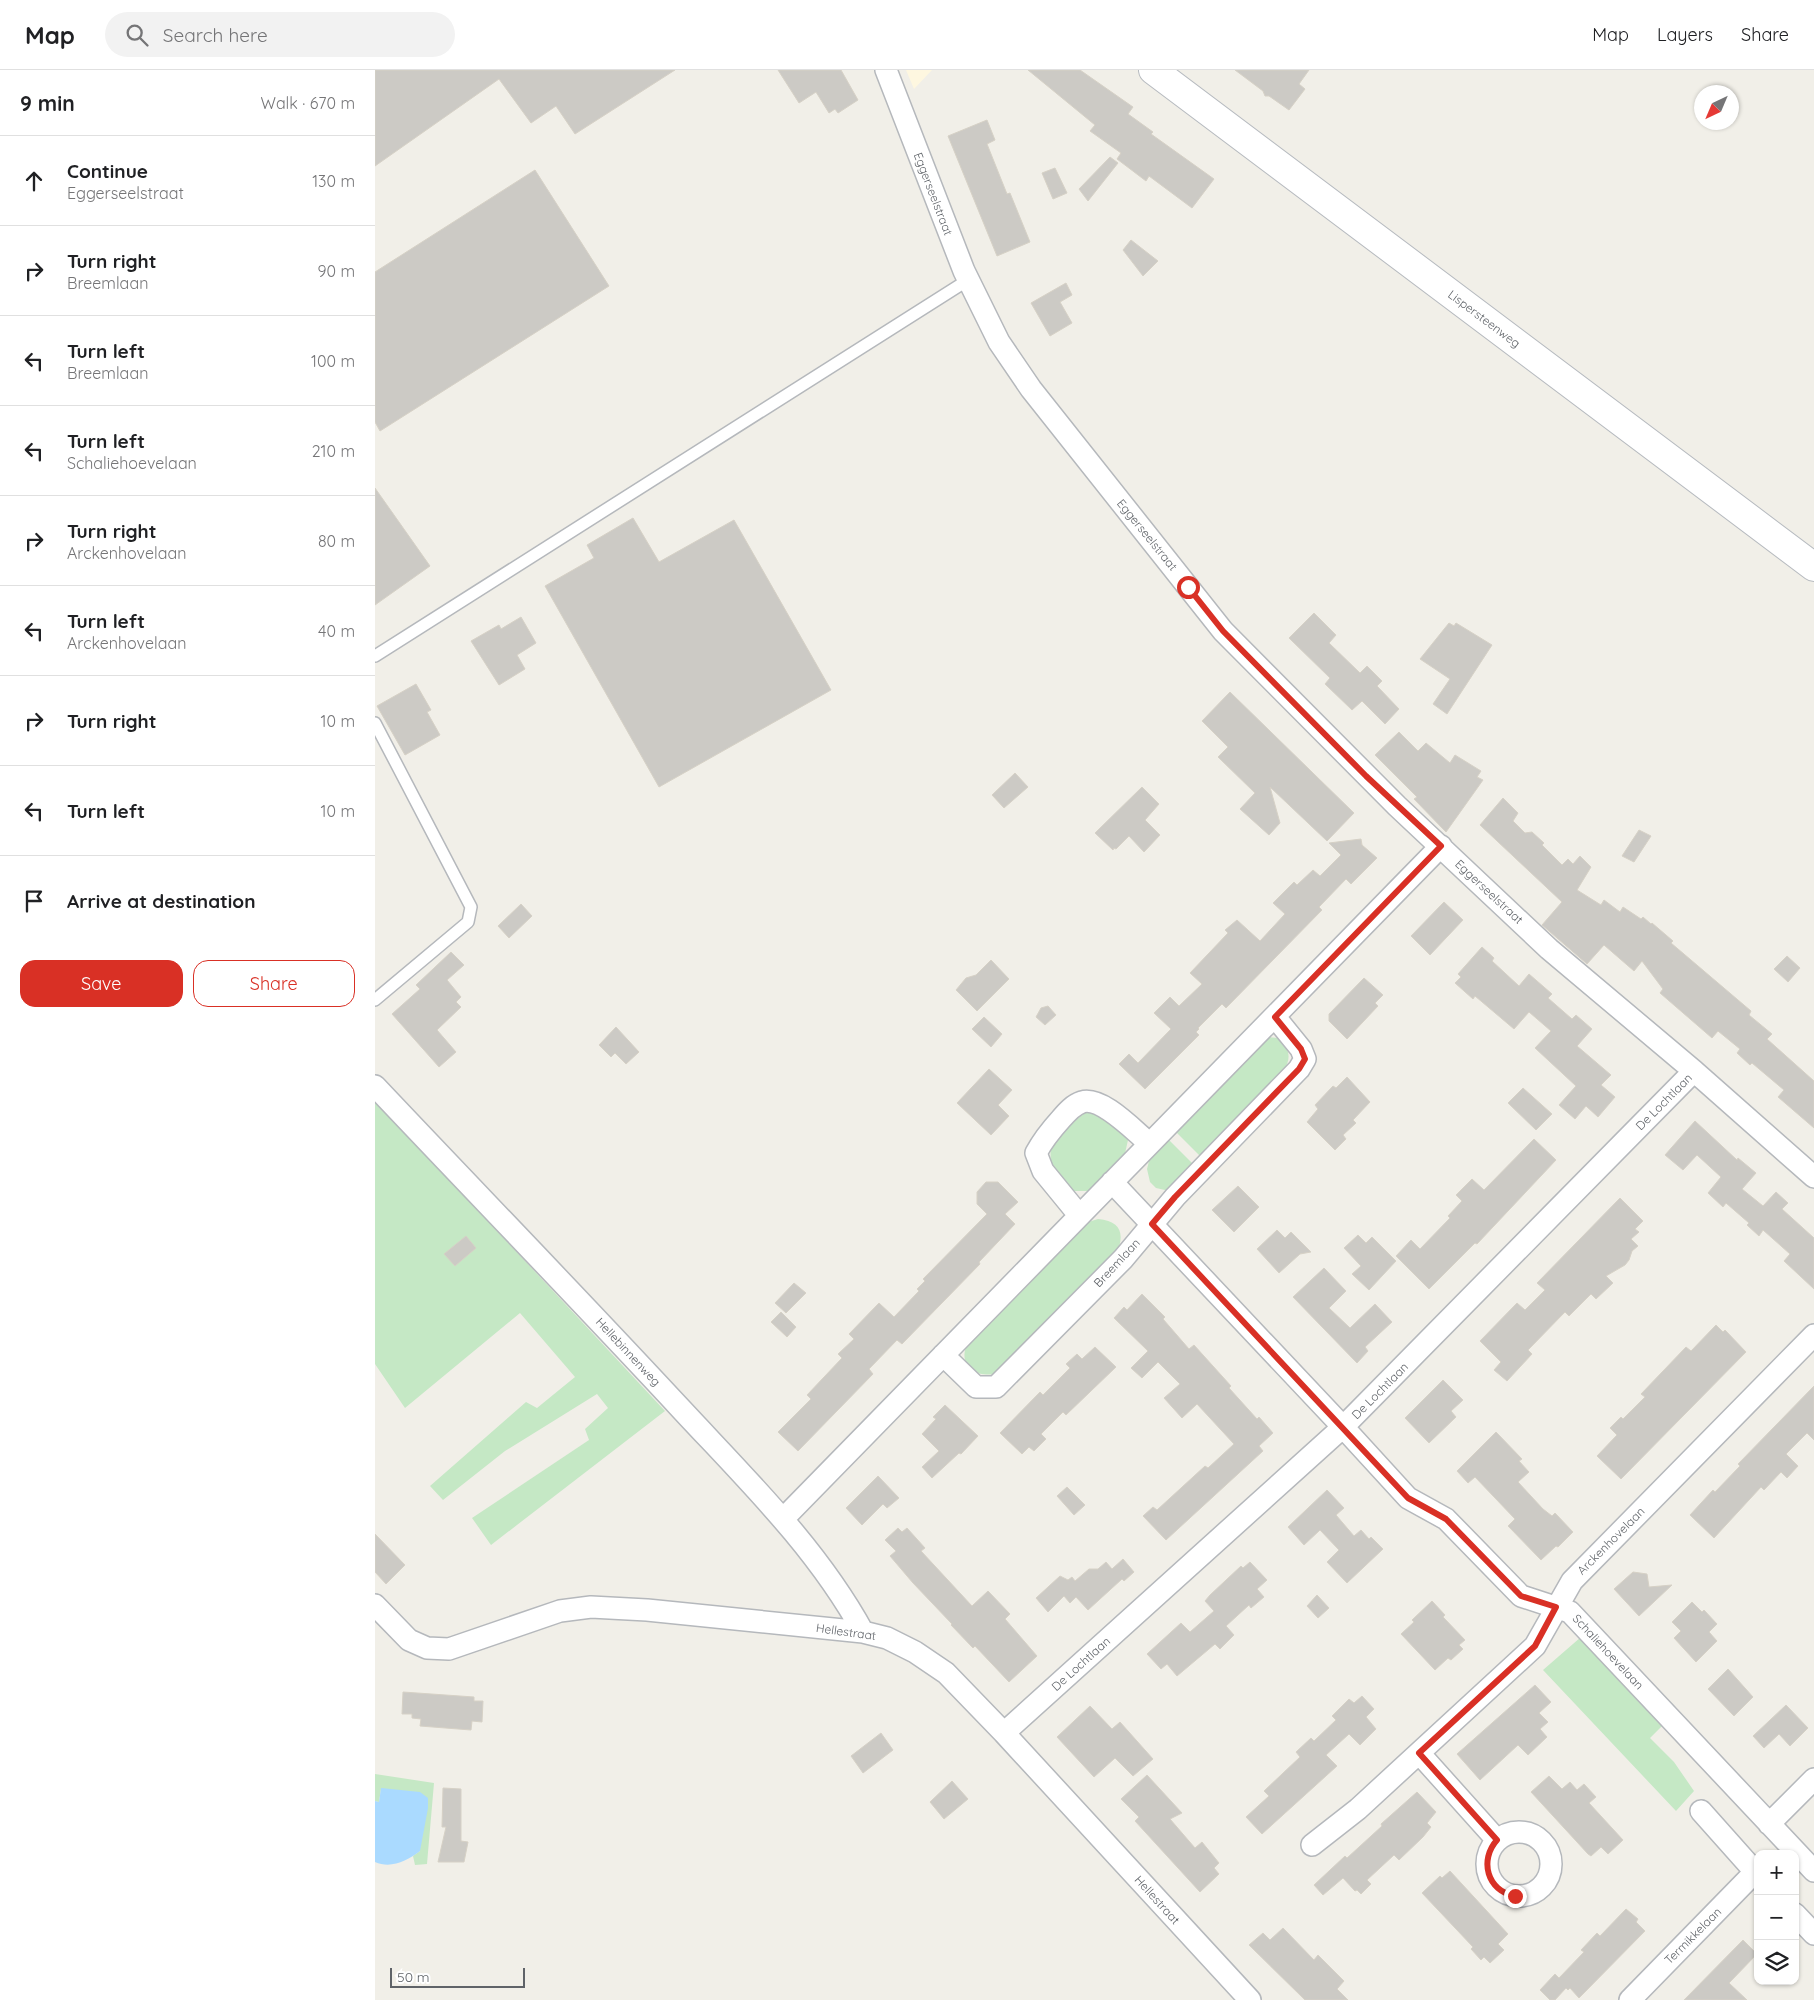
<!DOCTYPE html>
<meta charset="utf-8">
<style>
body{margin:0;font-family:Quicksand,sans-serif;background:#f2f2f2;color:#202124}
.controls{position:absolute;right:15px;bottom:15px;display:grid;overflow:hidden;border-radius:10px;box-shadow:0 1px 4px #0004}
.controls button{width:45px;height:45px;display:grid;place-items:center;padding:0;border:0;border-bottom:1px solid #e0e0e0;background:#fff;color:#202124;font:25px sans-serif}
.compass{position:absolute;left:1319px;top:15px;width:45px;height:45px;border-radius:50%;background:#fff;box-shadow:0 1px 4px #0004;rotate:224deg}
.scale{position:absolute;left:15px;bottom:12px;width:135px;box-sizing:border-box;padding-left:5px;border:2px solid #5f6368;border-top:0;font-size:14px;line-height:18px;white-space:nowrap;color:#5f6368;-webkit-text-stroke:4px #fff;paint-order:stroke}
.stop{position:absolute;width:15px;height:15px;margin:-11px;border:4px solid #d93025;border-radius:50%;background:#fff}
.stop.end{background:#d93025;border-color:#fff;box-shadow:0 1px 5px #0008}
.list{margin:0;padding:0;list-style:none}
h2{display:flex;justify-content:space-between;align-items:center;height:65px;margin:0;padding:0 20px;font-size:21px}
h2 small{font-size:16px;font-weight:400;color:#757577}
.list li{display:grid;grid-template-columns:32px 1fr auto;gap:15px;align-items:center;box-sizing:border-box;height:90px;padding:0 20px;border-top:1px solid #e0e0e0}
.list b{display:block;font-size:19px;white-space:nowrap}
.list p{margin:0;font-size:16px;white-space:nowrap;color:#757577}
.list em{font-size:16px;font-style:normal;color:#757577}
.actions{display:flex;gap:10px;padding:15px 20px}
.actions a{flex:1;padding:11px 0;border:1px solid #d93025;border-radius:15px;text-align:center;font-size:18px;color:#d93025}
.actions .main{background:#d93025;color:#fff}
.icon{flex:none;width:28px;height:28px;fill:none;stroke:currentColor;stroke-width:2;stroke-linecap:round;stroke-linejoin:round}
.map{position:relative;flex:none;width:1439px;height:1930px;overflow:hidden}
header{display:flex;align-items:center;gap:30px;box-sizing:border-box;height:70px;padding:0 25px;background:#fff;border-bottom:1px solid #e0e0e0}
header strong{font-size:24px}
nav{display:flex;gap:28px;margin-inline-start:auto;font-size:18px}
.search{width:350px;height:45px;background:#f2f2f2;display:flex;align-items:center;gap:12px;box-sizing:border-box;padding:0 18px;border-radius:28px;color:#757577;font-size:19px}
main{display:flex}
aside{flex:1;background:#fff}
.map>svg:first-child{display:block}
.commercial{fill:#fef7e0}
.green{fill:#c5e8c5}
.water{fill:#aadaff}
.building{fill:#cccac5;stroke:#d6d1c6}
.lines{fill:none;stroke-linecap:round;stroke-linejoin:round}
.lane-casing{stroke:#b5b8bc;stroke-width:14}
.street-casing{stroke:#b5b8bc;stroke-width:24}
.secondary-casing{stroke:#b6babf;stroke-width:30}
.lane{stroke:#fff;stroke-width:11}
.street{stroke:#fff;stroke-width:21}
.secondary{stroke:#fff;stroke-width:28}
.route{stroke:#d93025;stroke-width:6}
.labels{text-anchor:middle;stroke-width:4;stroke-linejoin:round;paint-order:stroke}
.street-label{font-size:12px;fill:#5f6368;stroke:#fff}
</style>
<header>
<strong>Map</strong>
<div class="search"><svg class="icon" aria-label="search" viewBox="0 0 24 24"><circle cx="10" cy="10" r="6"/><path d="M15 15l6 6"/></svg>Search here</div>
<nav><a>Map</a><a>Layers</a><a>Share</a></nav>
</header>
<main>
<aside>
<h2>9 min<small>Walk · 670 m</small></h2>
<ul class="list">
<li><svg class="icon" aria-label="ahead" viewBox="0 0 24 24"><path d="M12 20V5M6 11l6-6 6 6"/></svg><div><b>Continue</b><p>Eggerseelstraat</p></div><em>130 m</em></li>
<li><svg class="icon" aria-label="right" viewBox="0 0 24 24"><path d="M7 20v-9h11M14 6l5 5-5 5"/></svg><div><b>Turn right</b><p>Breemlaan</p></div><em>90 m</em></li>
<li><svg class="icon" aria-label="left" viewBox="0 0 24 24"><path d="M17 20v-9H6M10 6l-5 5 5 5"/></svg><div><b>Turn left</b><p>Breemlaan</p></div><em>100 m</em></li>
<li><svg class="icon" aria-label="left" viewBox="0 0 24 24"><path d="M17 20v-9H6M10 6l-5 5 5 5"/></svg><div><b>Turn left</b><p>Schaliehoevelaan</p></div><em>210 m</em></li>
<li><svg class="icon" aria-label="right" viewBox="0 0 24 24"><path d="M7 20v-9h11M14 6l5 5-5 5"/></svg><div><b>Turn right</b><p>Arckenhovelaan</p></div><em>80 m</em></li>
<li><svg class="icon" aria-label="left" viewBox="0 0 24 24"><path d="M17 20v-9H6M10 6l-5 5 5 5"/></svg><div><b>Turn left</b><p>Arckenhovelaan</p></div><em>40 m</em></li>
<li><svg class="icon" aria-label="right" viewBox="0 0 24 24"><path d="M7 20v-9h11M14 6l5 5-5 5"/></svg><div><b>Turn right</b></div><em>10 m</em></li>
<li><svg class="icon" aria-label="left" viewBox="0 0 24 24"><path d="M17 20v-9H6M10 6l-5 5 5 5"/></svg><div><b>Turn left</b></div><em>10 m</em></li>
<li><svg class="icon" aria-label="arrive" viewBox="0 0 24 24"><path d="M6 21V4h12l-3 4 3 4H6"/></svg><div><b>Arrive at destination</b></div></li>
</ul>
<div class="actions"><a class="main">Save</a><a>Share</a></div>
</aside>
<div class="map">
<svg width="1439" height="1930" viewBox="0 0 1439 1930">
<rect width="100%" height="100%" fill="#f1efe8"/>
<path class="commercial" d="M531 0H557L539 19Z"/>
<path class="green" d="M893 967 903 968C915 979 917 988 908 1002L825 1086 801 1062Z
M0 1030 290 1341 116 1475 97 1448 214 1370 210 1359 233 1338 222 1324 130 1381 68 1430 55 1416 151 1332 162 1338 200 1307 145 1243 30 1338 0 1294Z
M709 1043C734 1043 739 1050 753 1070L749 1088 714 1121H696C678 1103 674 1098 676 1073Z
M793 1069 818 1094 796 1119 790 1120 781 1118 775 1112 772 1099 775 1087Z
M723 1149C747 1151 750 1165 741 1185L620 1304C602 1307 584 1297 591 1277L710 1153Z
M1206 1567 1289 1654 1275 1668 1299 1692 1319 1721 1301 1741 1168 1600Z
M0 1704 59 1713 52 1794 40 1795 38 1786 45 1781 6 1719 4 1732 0 1731Z"/>
<path class="water" d="M6 1718 45 1722 53 1728V1738L45 1781C32 1791 16 1799 0 1792V1731L4 1732Z"/>
<path class="building" d="M0 0H300L200 64 181 36 156 53 124 9 0 96Z
M403 0H466L483 30 463 43 460 39 454 43 441 22 424 33Z
M653 0H705L758 37 753 44 778 62 776 64 839 109 817 138 774 106 771 111 742 89 746 83 715 61 720 55Z
M860 0H934L924 14 930 19 914 40 894 26H890L888 21Z
M612 50 620 70 612 74 632 124 635 123 655 172 622 186 573 66Z
M735 87 743 93 713 131 704 119Z
M680 98 692 123 678 129 667 103Z
M160 100 234 216 5 361 0 352V202Z
M756 170 783 191 768 206 748 180Z
M691 213 697 225 685 232 697 253 675 266 656 233Z
M0 418 55 496 0 535Z
M258 448 284 492 359 450 456 620 284 717 170 516 219 488 212 475Z
M939 543 961 565 954 573 985 603 992 596 1007 611 1002 616 1024 639 1010 654 987 631 977 640 950 614 955 608 914 568Z
M146 547 161 573 142 585 150 599 124 615 96 571 124 555 126 559Z
M1074 553 1079 556 1081 553 1117 575 1072 644 1058 634 1075 609 1045 589Z
M41 614 56 640 52 642 65 665 30 685 2 636Z
M855 622 979 743 952 771 895 717 905 753 894 765 865 739 880 723 843 687 853 677 827 651Z
M1024 662 1043 681 1051 673 1075 693 1080 685 1106 701 1102 707 1108 710 1071 762 1039 729 1042 727 1000 685Z
M640 703 653 717 629 738 617 725Z
M767 717 784 734 770 750 785 765 769 782 754 766 741 779 739 778 738 780 720 763Z
M1128 728 1143 743 1138 751 1150 763 1157 762 1169 773 1167 775 1187 795 1193 789 1198 794 1205 786 1216 797 1202 820 1226 835 1229 830 1245 842 1248 837 1266 849 1268 847 1276 854 1277 853 1298 871 1296 873 1376 941 1374 945 1397 964 1392 969 1439 1011V1058L1403 1027 1409 1020 1377 993 1375 995 1362 983 1365 979 1343 961 1337 968 1285 923 1288 919 1267 891 1259 901 1229 875 1212 894 1167 855 1187 832 1105 755Z
M1264 760 1276 766 1259 792 1247 786Z
M986 769 987 775 1002 788 976 814 971 809 944 837 947 840 851 938 847 934 823 958 824 959 821 962 824 965 770 1019 744 994 754 984 763 993 796 959 779 943 795 927 804 936 827 914 815 903 853 863 850 860 862 850 885 871 910 844 898 833 919 812 922 815 938 800 945 806 966 785 954 773Z
M1069 832 1088 850 1055 885 1036 866Z
M146 834 157 846 134 868 123 856Z
M1107 877 1119 888 1117 891 1144 916 1154 904 1177 924 1173 928 1197 949 1201 945 1217 959 1202 976 1236 1005 1226 1015 1240 1027 1223 1047 1211 1036 1200 1049 1184 1035 1201 1016 1160 978 1176 961 1154 942 1139 959 1100 926 1098 929 1080 913 1086 907 1083 904Z
M76 882 89 895 72 910 86 927 81 932 86 937 62 960 81 982 64 997 17 944 45 919 41 915Z
M1412 886 1425 898 1413 912 1399 899Z
M616 890 634 909 602 941 581 920 591 908 601 905Z
M989 908 1008 925 1000 933 1003 936 972 969 954 951V944Z
M673 936 681 945 670 955 661 947 666 938Z
M609 947 627 964 616 977 597 959Z
M241 957 264 982 251 994 240 983 236 987 224 975Z
M614 999 637 1020 623 1035 634 1046 616 1065 582 1033Z
M972 1007 995 1032 978 1050 981 1053 968 1065 971 1069 960 1080 932 1052 943 1039 940 1035 958 1016 961 1018Z
M1148 1018 1177 1044 1161 1060 1133 1033Z
M1320 1051 1362 1090 1363 1088 1381 1103 1367 1119 1388 1136 1401 1122 1413 1133 1407 1139 1439 1168V1219L1409 1191 1415 1184 1388 1160 1384 1166 1372 1155 1374 1153 1351 1133 1348 1137 1333 1123 1346 1107 1322 1085 1308 1100 1290 1085Z
M1159 1069 1181 1090 1102 1174 1100 1173 1054 1219 1021 1186 1036 1170 1045 1179 1075 1148 1073 1146 1087 1131 1081 1125 1097 1109 1109 1120Z
M611 1112H623L643 1132 630 1144 640 1154 604 1192 605 1194 527 1274 522 1270 494 1299 498 1304 423 1381 403 1362 436 1329 432 1325 467 1288 463 1284 479 1269 474 1264 504 1233 519 1247 544 1221 542 1219 550 1211 548 1209 612 1144 602 1134V1122Z
M863 1116 884 1137 859 1162 837 1140Z
M1245 1128 1268 1151 1260 1159 1264 1162 1256 1169 1263 1176 1257 1181 1254 1190 1250 1195 1231 1206 1238 1213 1221 1229 1216 1224 1194 1246 1190 1242 1153 1280 1157 1284 1132 1311 1119 1300 1126 1292 1105 1271 1142 1233 1150 1240 1170 1220 1162 1213Z
M902 1160 910 1168 916 1162 936 1182 925 1184 904 1203 882 1179Z
M983 1165 991 1173 997 1167 1021 1191 994 1220 977 1204 986 1196 969 1178Z
M91 1166 101 1178 80 1196 69 1184Z
M949 1198 971 1221 954 1238 975 1258 1000 1234 1017 1252 990 1277 993 1281 982 1293 918 1227Z
M419 1213 431 1223 411 1243 400 1233Z
M767 1224 790 1247 788 1249 814 1279 819 1275 856 1316 854 1318 882 1349 884 1347 898 1363 884 1376 888 1381 791 1470 768 1446 778 1437 782 1440 830 1396 833 1398 859 1374 822 1334 807 1348 789 1328 805 1314 783 1292 767 1308 756 1298 773 1281 739 1248 749 1237 752 1240Z
M406 1242 421 1257 412 1267 396 1252Z
M1341 1255 1348 1262 1350 1260 1371 1282 1246 1409 1222 1386 1242 1365 1235 1358 1246 1347 1248 1349 1270 1327 1266 1324 1311 1277 1316 1281Z
M720 1277 741 1297 691 1345 688 1342 666 1364 671 1369 659 1381 654 1377 647 1384 625 1363 665 1322 668 1325 695 1298 691 1294 702 1284 707 1289Z
M1068 1310 1088 1330 1076 1341 1081 1347 1054 1373 1030 1348Z
M1439 1316V1370L1432 1363 1411 1384 1423 1396 1412 1408 1406 1402 1389 1420 1386 1417 1339 1468 1315 1445 1338 1420 1340 1422 1365 1396 1363 1394Z
M570 1335 603 1366 586 1384 584 1383 557 1408 547 1397 564 1381 547 1364 561 1349 558 1347Z
M1121 1362 1147 1389 1144 1391 1154 1402 1143 1412 1168 1439 1177 1446 1180 1443 1198 1462 1183 1477 1181 1476 1166 1490 1133 1456 1140 1449 1100 1407 1093 1413 1082 1401Z
M503 1406 524 1428 512 1438 508 1434 487 1455 471 1438Z
M692 1417 710 1435 699 1445 682 1426Z
M952 1420 969 1438 961 1445 979 1466 986 1460 994 1469 996 1467 1008 1479 972 1513 952 1492 964 1480 945 1460 929 1475 913 1457Z
M523 1458 527 1462 532 1458 550 1478 546 1481 597 1536 613 1521 635 1544 630 1549 662 1586 634 1612 600 1576 598 1578 576 1555 577 1554 538 1513 515 1486 521 1481 510 1470Z
M0 1464 30 1495 11 1514 0 1502Z
M748 1489 759 1502 749 1511 747 1509 713 1540 701 1527 695 1533 689 1526 673 1542 661 1528 685 1506 693 1510 697 1507 700 1511 714 1499H723L731 1492 737 1499Z
M875 1492 892 1510 882 1519 889 1527 876 1538 874 1535 851 1556 859 1565 845 1579 840 1574 802 1606 792 1594 786 1599 772 1584 806 1553 815 1562 839 1541 830 1531 835 1525 866 1496 868 1498Z
M1258 1502 1272 1504 1274 1517 1297 1515 1264 1546 1239 1519Z
M942 1525 954 1538 943 1548 932 1536Z
M1057 1531 1070 1545 1068 1547 1090 1570 1084 1575 1088 1579 1076 1590 1073 1588 1060 1600 1026 1564 1039 1552 1037 1550Z
M1317 1532 1327 1542 1329 1540 1342 1554 1334 1562 1342 1571 1321 1592 1299 1568 1306 1561 1297 1552Z
M1353 1599 1378 1627 1359 1646 1333 1619Z
M1160 1615 1176 1632 1164 1643 1173 1652 1165 1659 1172 1667 1153 1685 1143 1675 1105 1710 1082 1684Z
M28 1622 99 1627V1631H108L107 1652 97 1651 96 1660 45 1656 46 1649 37 1648V1644H27Z
M987 1626 999 1639 991 1647 1001 1659 985 1675 974 1664 951 1685 962 1696 887 1764 871 1747 894 1726 889 1721 925 1687 921 1682 936 1668 939 1671 961 1650 957 1646 974 1629 979 1633Z
M1411 1635 1433 1658 1415 1676 1404 1664 1389 1678 1378 1666Z
M715 1636 737 1659 745 1652 778 1689 758 1706 740 1688 719 1707 682 1667Z
M506 1663 518 1680 488 1703 476 1686Z
M772 1705 807 1743 795 1749 820 1778 827 1772 844 1793 839 1798 844 1804 825 1822 760 1751 764 1747 746 1729Z
M1174 1706 1187 1719 1195 1712 1202 1720 1209 1714 1221 1727 1214 1733 1248 1770 1233 1784 1226 1777 1216 1786 1213 1784 1156 1722Z
M577 1711 593 1729 569 1749 555 1732Z
M68 1718 86 1719V1771L93 1772 89 1792H63L71 1757H67Z
M1042 1722 1061 1742 1052 1753 1056 1757 1048 1767 1024 1790 1019 1785 992 1810 996 1814 986 1824 982 1820 980 1821 968 1808 948 1825 939 1815 970 1786 972 1788 1007 1756 1006 1754Z
M1075 1801 1133 1864 1123 1874 1129 1880 1115 1893 1109 1887 1106 1890 1096 1879 1098 1877 1047 1823 1065 1806 1067 1808Z
M1251 1839 1263 1849 1261 1852 1270 1861 1204 1928 1195 1918 1193 1920 1191 1918 1180 1930H1175L1165 1920 1180 1904 1184 1908 1209 1882 1206 1880 1222 1863 1225 1866Z
M908 1858 939 1890 943 1885 969 1911 962 1919 973 1930H930L874 1875 888 1863 895 1870Z
M1368 1870 1382 1884 1354 1913 1372 1930H1309Z"/>
<g class="lines">
<g class="lane-casing">
<path id="lane" d="M0 586 593 210
M0 653 96 837 93 852 0 930"/>
</g>
<g class="street-casing">
<path id="street" d="M511 0 589 201 624 272 656 319 848 561 1022 736 1174 879 1319 1001 1439 1107
M0 1016C102 1124 206 1231 307 1340 372 1410 442 1478 488 1562
M737 1112 968 1357 1033 1428 1071 1449 1146 1526 1195 1542 1439 1801
M704 1145 668 1101 661 1083C668 1070 676 1060 686 1049 692 1042 698 1035 707 1032 727 1026 759 1061 774 1073
M568 1285 601 1317H621L748 1189 800 1127 924 999 930 989 926 979 900 947
M408 1449 1066 776
M0 1535 34 1570 52 1578 74 1579 185 1541 216 1537 272 1540 488 1562 512 1568 540 1582 571 1603 629 1663 875 1930
M629 1663 968 1357 1319 1001
M1044 1683 1122 1770
M1326 1741 1383 1805
M1394 1754 1439 1709
M1112 1794a32 32 0 1 1 64 0a32 32 0 1 1-64 0Z
M937 1775 983 1739 1160 1576 1197 1511 1439 1265
M1420 1844 1439 1864
M1255 1930 1380 1802"/>
</g>
<g class="secondary-casing">
<path id="secondary" d="M778 0 1439 497"/>
</g>
<use href="#lane" class="lane"/>
<use href="#street" class="street"/>
<use href="#secondary" class="secondary"/>
</g>
<g class="lines">
<path class="route" d="M813 517 848 561 991 706 1066 776 900 947 926 979 930 989 924 999 800 1127 777 1154 1033 1428 1071 1449 1146 1526 1181 1537 1160 1576 1044 1683 1122 1770C1104 1790 1112 1821 1140 1826"/>
</g>
<g class="labels">
<g class="street-label">
<text transform="translate(558 124) rotate(69)" y="4">Eggerseelstraat</text>
<text transform="translate(1109 249) rotate(37)" y="4">Lispersteenweg</text>
<text transform="translate(772 465) rotate(51)" y="4">Eggerseelstraat</text>
<text transform="translate(1114 822) rotate(43)" y="4">Eggerseelstraat</text>
<text transform="translate(1289 1032) rotate(-45)" y="4">De Lochtlaan</text>
<text transform="translate(742 1193) rotate(-47)" y="4">Breemlaan</text>
<text transform="translate(253 1282) rotate(47)" y="4">Hellebinnenweg</text>
<text transform="translate(1005 1321) rotate(-45)" y="4">De Lochtlaan</text>
<text transform="translate(1236 1471) rotate(-45)" y="4">Arckenhovelaan</text>
<text transform="translate(471 1562) rotate(8)" y="4">Hellestraat</text>
<text transform="translate(1233 1582) rotate(47)" y="4">Schaliehoevelaan</text>
<text transform="translate(706 1594) rotate(-42)" y="4">De Lochtlaan</text>
<text transform="translate(782 1830) rotate(48)" y="4">Hellestraat</text>
<text transform="translate(1318 1866) rotate(-45)" y="4">Termikkelaan</text>
</g>
</g>
</svg>
<div class="controls">
<button>+</button>
<button>−</button>
<button><svg class="icon" aria-label="layers" viewBox="0 0 24 24"><path d="M12 4l9 5-9 5-9-5zM3 14l9 5 9-5"/></svg></button>
</div>
<svg class="compass" viewBox="-18 -18 36 36"><path d="M0-13l5 13h-10z" fill="#e53935"/><path d="M0 13l5-13h-10z" fill="#757577"/></svg>
<div class="scale">50 m</div>
<div class="stop" style="left:813px;top:517px"></div>
<div class="stop end" style="left:1140px;top:1826px"></div>
</div>
</main>
